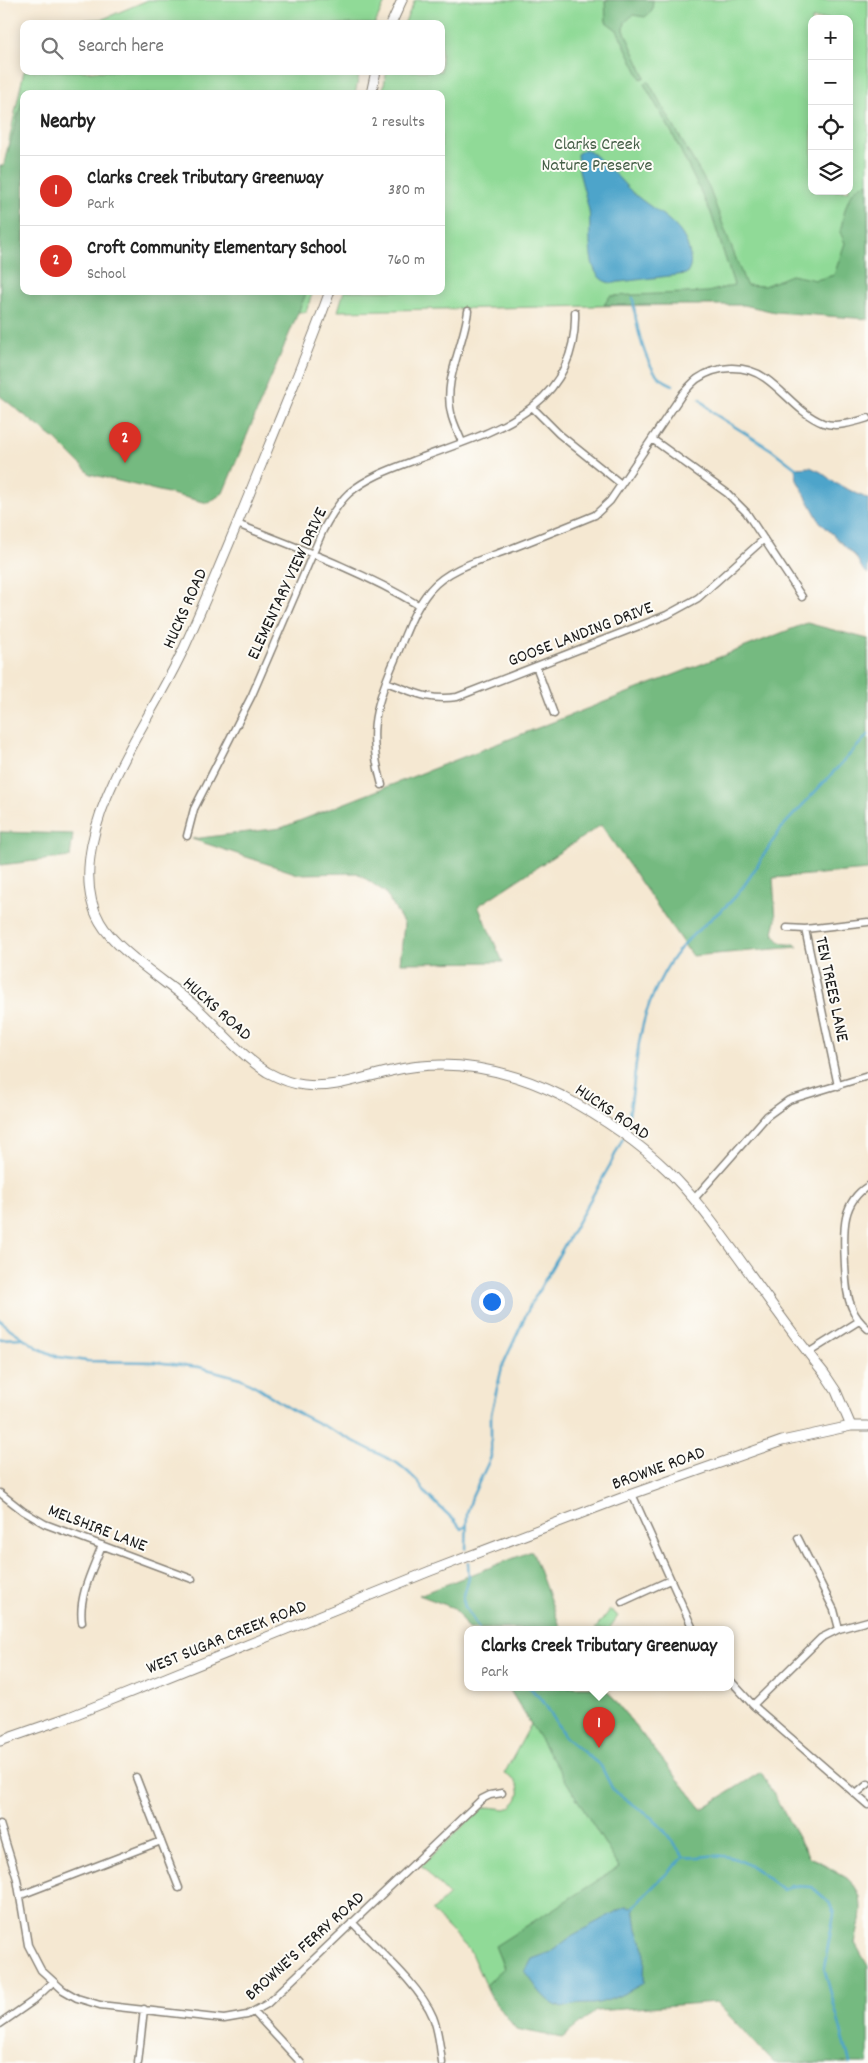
<!DOCTYPE html>
<meta charset="utf-8">
<style>
body{margin:0;font-family:Dekko,sans-serif;background:#f2f2f2;color:#222}
.controls{position:absolute;right:15px;top:15px;display:grid;overflow:hidden;border-radius:10px;box-shadow:0 2px 12px #0003}
.controls button{width:45px;height:45px;display:grid;place-items:center;padding:0;border:0;border-bottom:1px solid #e0e0e0;background:#fff;color:#222;font:25px sans-serif}
.you{position:absolute;left:491px;top:1301px;width:18px;height:18px;margin:-12px;border:4px solid #fff;border-radius:50%;background:#1a73e8;box-shadow:0 0 0 8px #1a73e833}
.badge{display:grid;place-items:center;width:32px;height:32px;border-radius:50%;background:#d93025;color:#fff;font-size:16px;font-weight:700}
.pin{position:absolute;translate:-50% -41px;filter:drop-shadow(0 1px 2px #0008)}
.pin::after{content:'';position:absolute;top:26px;width:18px;height:15px;background:inherit;clip-path:polygon(0 0,100% 0,50% 100%)}
.popup{position:absolute;left:464px;top:1626px;width:270px;height:65px;box-sizing:border-box;display:grid;place-content:center;border-radius:10px;background:#fff;filter:drop-shadow(0 1px 4px #0005);font-size:16px;white-space:nowrap;color:#767676}
.popup b{font-size:19px;color:#222}
.popup::after{content:'';position:absolute;left:50%;top:100%;margin-left:-10px;border:10px solid transparent;border-top-color:#fff}
.list{margin:0;padding:0;list-style:none}
h2{display:flex;justify-content:space-between;align-items:center;height:65px;margin:0;padding:0 20px;font-size:21px}
h2 small{font-size:16px;font-weight:400;color:#767676}
.list li{display:grid;grid-template-columns:32px 1fr auto;gap:15px;align-items:center;box-sizing:border-box;height:70px;padding:0 20px;border-top:1px solid #e0e0e0}
.list b{display:block;font-size:19px;white-space:nowrap}
.list p{margin:0;font-size:16px;white-space:nowrap;color:#767676}
.list em{font-size:16px;font-style:normal;color:#767676}
.icon{flex:none;width:28px;height:28px;fill:none;stroke:currentColor;stroke-width:2;stroke-linecap:round;stroke-linejoin:round}
.map{position:relative;flex:none;width:868px;height:2063px;overflow:hidden}
.search{position:absolute;background:#fff;box-shadow:0 2px 12px #0003;left:20px;top:20px;width:425px;height:55px;display:flex;align-items:center;gap:12px;box-sizing:border-box;padding:0 18px;border-radius:10px;color:#767676;font-size:19px}
.panel{position:absolute;background:#fff;box-shadow:0 2px 12px #0003;left:20px;top:90px;width:425px;height:205px;border-radius:10px}
.map>svg:first-child{display:block}
.green{fill:#90da97;stroke:#567b5a;fill-rule:evenodd}
.forest{fill:#74ba80;stroke:#486b4e}
.water{fill:#4ea4ca;stroke:#356073}
.lines{fill:none;stroke-linecap:round;stroke-linejoin:round}
.stream{stroke:#4ea4ca;stroke-width:2.5}
.street-casing{stroke:#888277;stroke-width:9}
.secondary-casing{stroke:#888277;stroke-width:11}
.street{stroke:#fff;stroke-width:6}
.secondary{stroke:#fff;stroke-width:9}
.labels{text-anchor:middle;stroke-width:4;stroke-linejoin:round;paint-order:stroke}
.park-label{font-size:18px;fill:#455e47;stroke:#fdfcf7}
.street-label{font-size:18px;fill:#1c1c1c;stroke:#fdfcf7}
</style>
<div class="map">
<svg width="868" height="2063" viewBox="0 0 868 2063">
<rect width="100%" height="100%" fill="#fdfcf7"/>
<filter id="ink" filterUnits="userSpaceOnUse"><feTurbulence type="fractalNoise" baseFrequency=".02" numOctaves="2"/><feDisplacementMap in="SourceGraphic" scale="10" xChannelSelector="R" yChannelSelector="G"/><feConvolveMatrix kernelMatrix="1 2 1 2 8 2 1 2 1" color-interpolation-filters="sRGB"/></filter>
<filter id="wash" filterUnits="userSpaceOnUse"><feTurbulence type="fractalNoise" baseFrequency=".0096" numOctaves="4" result="noise"/><feDisplacementMap in="SourceGraphic" scale="20" xChannelSelector="R" yChannelSelector="G"/><feGaussianBlur stdDeviation="1.12" result="paint"/><feColorMatrix in="noise" values="0 0 0 0 0 0 0 0 0 0 0 0 0 0 0 0 0 1.4 0 .05"/><feComposite in="paint" operator="in"/></filter>
<g filter="url(#wash)">
<rect width="100%" height="100%" fill="#f5e8d2"/>
<path class="green" d="M148 0H386L375 24H35V21L103 19Z
M415 0H868V305L851 301 338 311 344 291H441V94H382L387 71H441V24H404ZM812 19H849V191H812Z
M24 71H360L355 94H24V291H313L306 312 0 316V183Z
M610 1610 618 1616 609 1629H595Z
M508 1687H604L702 1809 761 1772 809 1857 817 1860 848 1879 855 1887 860 1898V1920L855 1943 868 2063 843 1922 496 1947 504 1969 485 1985 470 1951 432 1911 449 1895 421 1866 481 1809 489 1807 506 1809C525 1800 523 1781 504 1774L531 1724Z"/>
<path class="forest" d="M605 0H653L652 11 645 17 633 15 625 22 624 30 645 77 641 79 617 30 606 22Z
M648 81 709 188 746 285 764 286 791 275 816 280 834 275 845 243 840 232C845 213 846 187 868 183V319L775 312 744 305H604L610 296 708 292 734 285 711 213 671 131 644 84Z
M25 89 68 94H24Z
M24 94V291H307L223 493 208 503 90 474 55 439 0 396V166H4Z
M807 623 868 639V870L773 878 776 920 773 932C778 943 783 945 795 944L798 947 692 956 601 825 478 906 503 962 400 963 404 924 385 892 357 873 298 874 192 839 281 828Z
M0 832 73 834 70 857 0 865Z
M532 1551 561 1629H468L454 1608 419 1595Z
M508 1687H604L702 1809 761 1772 809 1857C818 1860 824 1865 832 1871 838 1874 845 1876 849 1880 868 1897 860 1922 855 1943L868 1966V2063H774L716 2002 596 2011 562 2038 516 2029 491 1997 485 1985 504 1968 495 1946 619 1867Z"/>
<path class="water" d="M585 149C599 156 617 176 628 188 650 211 686 221 690 256 691 263 691 269 686 274L611 283C583 279 592 231 589 211 585 192 578 174 577 154Z
M810 467 821 472 835 483 868 499V574L863 570 856 557 820 522 797 480 795 468Z
M626 1906 634 1907 637 1929 645 1951 644 1983C629 1991 610 2002 593 2004 582 2004 573 2004 562 2008 543 2002 536 1985 525 1972L532 1959 551 1952 573 1935Z"/>
<g class="lines">
<path class="stream" d="M633 298C635 320 643 361 659 377 663 380 668 383 673 385
M700 399 713 413 772 450 798 470
M625 1133C637 1088 633 1039 653 995 666 965 679 946 704 925 716 914 730 905 740 891 756 870 768 846 784 825L868 735
M0 1320 6 1326 38 1348 58 1357 87 1361 155 1362 199 1367 240 1378 257 1387 292 1410 397 1463 408 1472 419 1483 426 1494 455 1521 461 1529 466 1526
M0 1339 22 1338
M466 1549 467 1514 472 1497 491 1457V1414L502 1367 530 1306 610 1165 623 1138
M468 1563 469 1578 463 1599 465 1607 479 1629
M529 1687 543 1701 565 1737 601 1766 613 1790 652 1818 663 1829 684 1857C697 1859 710 1854 723 1856 747 1859 765 1876 783 1890L791 1886 812 1887 829 1902 834 1914 824 1968 850 2063
M634 1907C649 1889 667 1874 684 1857"/>
</g>
</g>
<g filter="url(#ink)">
<g class="lines">
<g class="street-casing">
<path id="street" d="M533 408 559 434 621 484
M652 439 727 493 746 512 802 597
M462 442C458 432 453 423 451 413 443 380 464 345 468 311
M237 524C298 548 362 571 418 605
M536 666 554 714
M386 682C414 692 427 701 457 697L667 615 698 598 764 539
M382 785C368 736 373 711 393 664 404 639 412 611 430 590 448 568 484 559 510 549 538 538 566 527 595 515L610 501 683 393C688 388 692 383 697 379 717 365 745 364 765 378 785 392 800 414 823 423 837 428 855 422 868 418
M187 836 194 809 252 695 323 530C330 517 338 503 349 493 367 478 388 470 410 462 485 433 578 414 575 312
M787 928 805 929 868 922
M805 929 838 1086
M868 1186C839 1204 844 1236 845 1266 846 1280 846 1295 852 1308 855 1316 861 1323 868 1329
M694 1199 767 1116 789 1100 868 1076
M808 1353 859 1321
M0 1493 23 1511 45 1524 192 1579
M632 1494 693 1629
M798 1538 834 1610 839 1629
M622 1602 670 1580
M82 1622C78 1596 93 1569 102 1545
M730 1680 753 1705 868 1805
M753 1705 821 1638 839 1629 868 1621
M136 1777 179 1888
M856 1794 868 1784
M0 1824 17 1879 28 1945 41 1970 63 1990 77 1998 100 2005 224 2019 247 2015 267 2004 482 1799 490 1795 502 1793
M21 1895 161 1841
M352 1922C377 1949 419 1984 433 2017 439 2032 440 2047 442 2063
M254 2012 301 2063
M0 2024 33 2001 53 1982
M138 2063 144 2009"/>
</g>
<g class="secondary-casing">
<path id="secondary" d="M391 24 402 0
M371 94 376 71
M330 291C311 344 289 396 268 448 241 515 214 582 184 648 155 711 106 775 92 844 87 870 86 898 100 922 117 952 169 983 196 1007 219 1028 240 1055 267 1072 278 1078 291 1084 304 1085 334 1089 363 1077 391 1071 449 1057 509 1069 562 1096 599 1116 637 1141 667 1170 694 1196 716 1227 738 1257 766 1296 794 1336 824 1373L836 1391 851 1426
M0 1741 69 1717 430 1571 632 1494 782 1441 851 1426H868"/>
</g>
<use href="#street" class="street"/>
<use href="#secondary" class="secondary"/>
</g>
</g>
<g class="labels">
<g class="park-label">
<text x="597" y="149">Clarks Creek<tspan x="597" dy="21">Nature Preserve</tspan></text>
</g>
<g class="street-label">
<text transform="translate(286 583) rotate(-65)" y="6">ELEMENTARY VIEW DRIVE</text>
<text transform="translate(184 608) rotate(-66)" y="6">HUCKS ROAD</text>
<text transform="translate(580 633) rotate(-21)" y="6">GOOSE LANDING DRIVE</text>
<text transform="translate(833 989) rotate(78)" y="6">TEN TREES LANE</text>
<text transform="translate(218 1008) rotate(42)" y="6">HUCKS ROAD</text>
<text transform="translate(613 1111) rotate(34)" y="6">HUCKS ROAD</text>
<text transform="translate(658 1467) rotate(-20)" y="6">BROWNE ROAD</text>
<text transform="translate(98 1527) rotate(21)" y="6">MELSHIRE LANE</text>
<text transform="translate(226 1636) rotate(-22)" y="6">WEST SUGAR CREEK ROAD</text>
<text transform="translate(304 1945) rotate(-42)" y="6">BROWNE'S FERRY ROAD</text>
</g>
</g>
</svg>
<div class="controls">
<button>+</button>
<button>−</button>
<button><svg class="icon" aria-label="locate" viewBox="0 0 24 24"><circle cx="12" cy="12" r="6"/><path d="M12 2v4M12 18v4M2 12h4M18 12h4"/></svg></button>
<button><svg class="icon" aria-label="layers" viewBox="0 0 24 24"><path d="M12 4l9 5-9 5-9-5zM3 14l9 5 9-5"/></svg></button>
</div>
<div class="you"></div>
<div class="pin badge" style="left:599px;top:1748px">1</div>
<div class="popup"><b>Clarks Creek Tributary Greenway</b>Park</div>
<div class="pin badge" style="left:125px;top:463px">2</div>
<div class="search"><svg class="icon" aria-label="search" viewBox="0 0 24 24"><circle cx="10" cy="10" r="6"/><path d="M15 15l6 6"/></svg>Search here</div>
<section class="panel">
<h2>Nearby<small>2 results</small></h2>
<ul class="list">
<li><span class="badge">1</span><div><b>Clarks Creek Tributary Greenway</b><p>Park</p></div><em>380 m</em></li>
<li><span class="badge">2</span><div><b>Croft Community Elementary School</b><p>School</p></div><em>760 m</em></li>
</ul>
</section>
</div>
